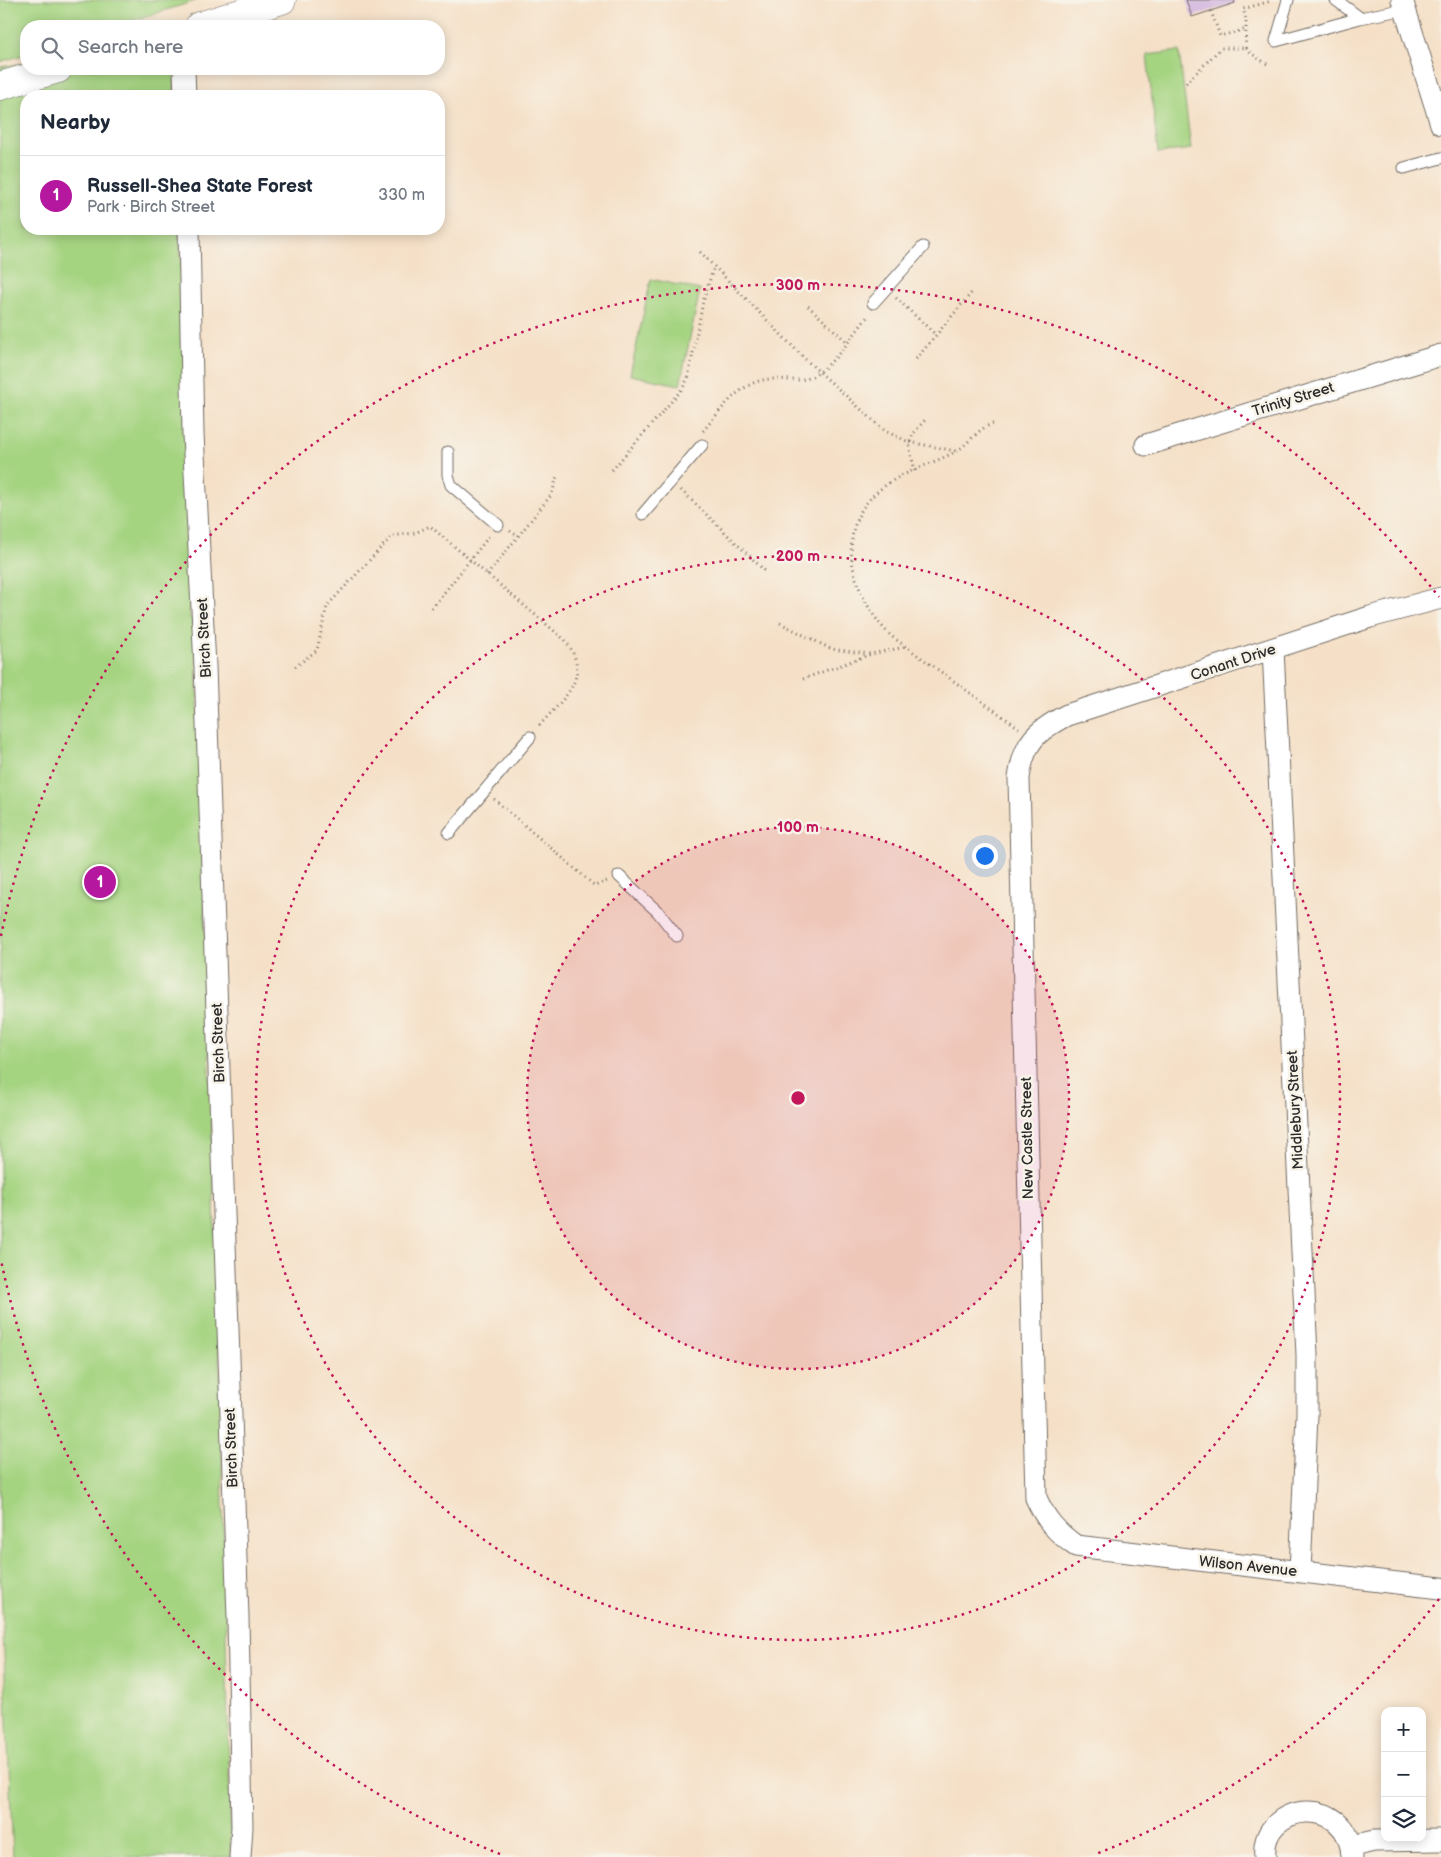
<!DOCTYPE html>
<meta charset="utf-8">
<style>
body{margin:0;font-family:"Balsamiq Sans",sans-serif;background:#f6f6f7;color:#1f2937}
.controls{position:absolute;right:15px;bottom:15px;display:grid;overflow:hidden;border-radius:10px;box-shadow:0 2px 12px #0003}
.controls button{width:45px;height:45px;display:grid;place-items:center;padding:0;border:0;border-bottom:1px solid #e0e1e3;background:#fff;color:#1f2937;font:25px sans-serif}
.you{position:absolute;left:984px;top:855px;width:18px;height:18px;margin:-12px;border:4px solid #fff;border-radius:50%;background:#1a73e8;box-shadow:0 0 0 8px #1a73e833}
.badge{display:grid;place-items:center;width:32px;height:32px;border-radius:50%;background:#b5179e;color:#fff;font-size:16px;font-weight:700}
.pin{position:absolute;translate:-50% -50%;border:2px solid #fff;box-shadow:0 1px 5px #0006}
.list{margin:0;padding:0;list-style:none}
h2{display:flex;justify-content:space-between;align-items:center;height:65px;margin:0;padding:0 20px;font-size:21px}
h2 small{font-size:16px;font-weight:400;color:#747a83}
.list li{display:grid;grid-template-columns:32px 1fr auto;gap:15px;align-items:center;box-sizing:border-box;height:80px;padding:0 20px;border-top:1px solid #e0e1e3}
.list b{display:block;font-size:19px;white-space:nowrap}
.list p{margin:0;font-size:16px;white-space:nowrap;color:#747a83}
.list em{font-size:16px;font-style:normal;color:#747a83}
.icon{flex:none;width:28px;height:28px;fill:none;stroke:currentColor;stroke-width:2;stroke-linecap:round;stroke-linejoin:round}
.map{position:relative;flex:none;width:1441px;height:1857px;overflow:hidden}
.search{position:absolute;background:#fff;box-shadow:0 2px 12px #0003;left:20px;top:20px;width:425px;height:55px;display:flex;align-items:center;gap:12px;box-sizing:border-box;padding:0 18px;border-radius:20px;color:#747a83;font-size:19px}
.panel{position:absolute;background:#fff;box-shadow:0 2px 12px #0003;left:20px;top:90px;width:425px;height:145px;border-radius:20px}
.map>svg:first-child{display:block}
.green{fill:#a5d481;stroke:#688056}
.building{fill:#d2b5e0}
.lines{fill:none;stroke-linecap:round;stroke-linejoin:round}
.lane-casing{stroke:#726a62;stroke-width:13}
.street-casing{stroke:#726a62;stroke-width:23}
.secondary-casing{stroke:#726a62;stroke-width:29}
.path{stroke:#726a62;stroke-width:3;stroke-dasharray:1 4;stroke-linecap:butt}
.lane{stroke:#fff;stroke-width:11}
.street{stroke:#fff;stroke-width:21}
.secondary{stroke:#fff;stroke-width:28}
.ring{fill:none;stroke:#c2185b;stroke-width:2.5;stroke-dasharray:2.5 5}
.labels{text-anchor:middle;stroke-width:5;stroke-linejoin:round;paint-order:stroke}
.street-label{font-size:15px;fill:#2b2b2b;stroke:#f7f3e8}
.centre{fill:#c2185b;stroke:#f7f3e8;stroke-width:2.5}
.ring-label{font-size:15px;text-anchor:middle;font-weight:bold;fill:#c2185b;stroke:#f7f3e8;stroke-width:5;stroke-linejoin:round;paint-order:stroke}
</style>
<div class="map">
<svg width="1441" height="1857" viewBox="0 0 1441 1857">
<rect width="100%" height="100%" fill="#f7f3e8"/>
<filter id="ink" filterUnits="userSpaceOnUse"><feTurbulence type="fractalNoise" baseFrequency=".02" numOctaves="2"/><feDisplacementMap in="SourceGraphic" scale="10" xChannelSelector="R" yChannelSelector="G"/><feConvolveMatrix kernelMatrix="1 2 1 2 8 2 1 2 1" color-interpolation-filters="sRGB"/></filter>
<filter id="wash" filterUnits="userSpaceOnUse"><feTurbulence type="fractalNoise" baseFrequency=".0096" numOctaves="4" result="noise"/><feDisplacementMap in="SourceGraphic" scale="20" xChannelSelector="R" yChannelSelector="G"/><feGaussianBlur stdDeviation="1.12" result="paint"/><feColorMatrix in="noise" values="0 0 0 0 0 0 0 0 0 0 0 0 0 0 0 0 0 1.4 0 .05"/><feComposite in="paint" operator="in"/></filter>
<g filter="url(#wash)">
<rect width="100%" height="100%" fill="#f5e0c7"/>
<path class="green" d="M0 0H198L115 26H26V54L0 62Z
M1179 51 1191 149 1158 153 1147 55Z
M26 63V69H174L175 96H26V229H180L188 442 190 618 195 619 221 1412 231 1857H13L0 1563V67Z
M651 279 700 290 680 385 630 375Z"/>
<g id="blocks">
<path class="building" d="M1186 0H1234L1235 3 1192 17Z"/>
</g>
</g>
<g filter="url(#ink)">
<use href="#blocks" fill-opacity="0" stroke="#726a62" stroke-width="1"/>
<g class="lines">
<g class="lane-casing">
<path id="lane" d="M1288 0 1276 41 1360 18 1405 9
M1336 0 1360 18
M1404 168 1441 158
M873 303 923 247
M448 452V475L451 485 498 525
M643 514 702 445
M449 833 530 737
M619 876 658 912 677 936"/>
</g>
<g class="street-casing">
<path id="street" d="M1402 0 1441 124
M184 69 185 96
M189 229 193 434 205 666 238 1617 242 1827 240 1857
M1146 445 1441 355
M1441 598 1370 617 1067 715C1036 731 1024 742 1019 778L1036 1498C1046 1520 1056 1532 1076 1546L1441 1588
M1273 649 1307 1355V1415L1300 1572
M1352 1846 1374 1841 1441 1840
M1265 1857C1259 1802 1350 1792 1352 1857"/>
</g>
<g class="secondary-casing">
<path id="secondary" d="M199 26 282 0
M0 86 58 69"/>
</g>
<path class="path" d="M1211 11 1220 36 1247 29
M1246 48C1244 32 1249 25 1243 9L1271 1
M1186 83 1221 48H1246L1249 52 1267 64
M700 252 805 359 885 431 909 442 956 451
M896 298 936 335
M808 306 847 342
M916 359 973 291
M993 424C977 428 968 446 953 453 929 465 899 473 878 491 831 531 853 598 891 636L1019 728
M703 431C722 409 742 378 774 379 788 379 803 383 815 375 833 365 855 333 868 316
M612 470 683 388 688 378 703 302 714 266
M915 471C908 441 905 442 926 419
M681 490 765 571
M510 531 518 536
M487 575 552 494 557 476
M432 608 490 535
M780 623 831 649 870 654
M295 667 317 650 327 606 392 536 415 533 430 526 565 640C594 678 563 698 538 727
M803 679 871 654 905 647
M494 799 595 886 607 881"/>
<use href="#lane" class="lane"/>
<use href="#street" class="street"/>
<use href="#secondary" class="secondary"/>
</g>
</g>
<circle cx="798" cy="1098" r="271" fill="#c2185b" fill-opacity=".12"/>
<g class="ring">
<circle cx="798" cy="1098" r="271"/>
<circle cx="798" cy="1098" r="542"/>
<path d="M1439 1599A813 813 0 0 1 1096 1854M500 1854A813 813 0 0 1 1 1260M1 936A813 813 0 0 1 1439 597"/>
</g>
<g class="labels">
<g class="street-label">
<text transform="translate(1293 399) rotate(-17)" y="5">Trinity Street</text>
<text transform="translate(204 638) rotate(-93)" y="5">Birch Street</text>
<text transform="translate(1233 662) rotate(-18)" y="5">Conant Drive</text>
<text transform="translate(218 1043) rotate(-92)" y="5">Birch Street</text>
<text transform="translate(1295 1110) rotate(-93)" y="5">Middlebury Street</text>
<text transform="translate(1027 1138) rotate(-91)" y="5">New Castle Street</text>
<text transform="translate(231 1448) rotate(-92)" y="5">Birch Street</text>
<text transform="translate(1248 1566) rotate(6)" y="5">Wilson Avenue</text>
</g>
</g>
<circle cx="798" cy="1098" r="8" class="centre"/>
<g class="ring-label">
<text x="798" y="290">300 m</text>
<text x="798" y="561">200 m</text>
<text x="798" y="832">100 m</text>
</g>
</svg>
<div class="controls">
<button>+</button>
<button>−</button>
<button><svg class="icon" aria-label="layers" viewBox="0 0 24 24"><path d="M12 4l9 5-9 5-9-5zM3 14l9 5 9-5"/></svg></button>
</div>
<div class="you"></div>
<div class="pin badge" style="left:100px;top:882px">1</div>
<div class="search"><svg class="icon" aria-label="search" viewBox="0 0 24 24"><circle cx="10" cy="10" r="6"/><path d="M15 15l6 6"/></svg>Search here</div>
<section class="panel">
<h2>Nearby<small></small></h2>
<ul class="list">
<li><span class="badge">1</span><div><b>Russell-Shea State Forest</b><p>Park · Birch Street</p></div><em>330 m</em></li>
</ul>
</section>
</div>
